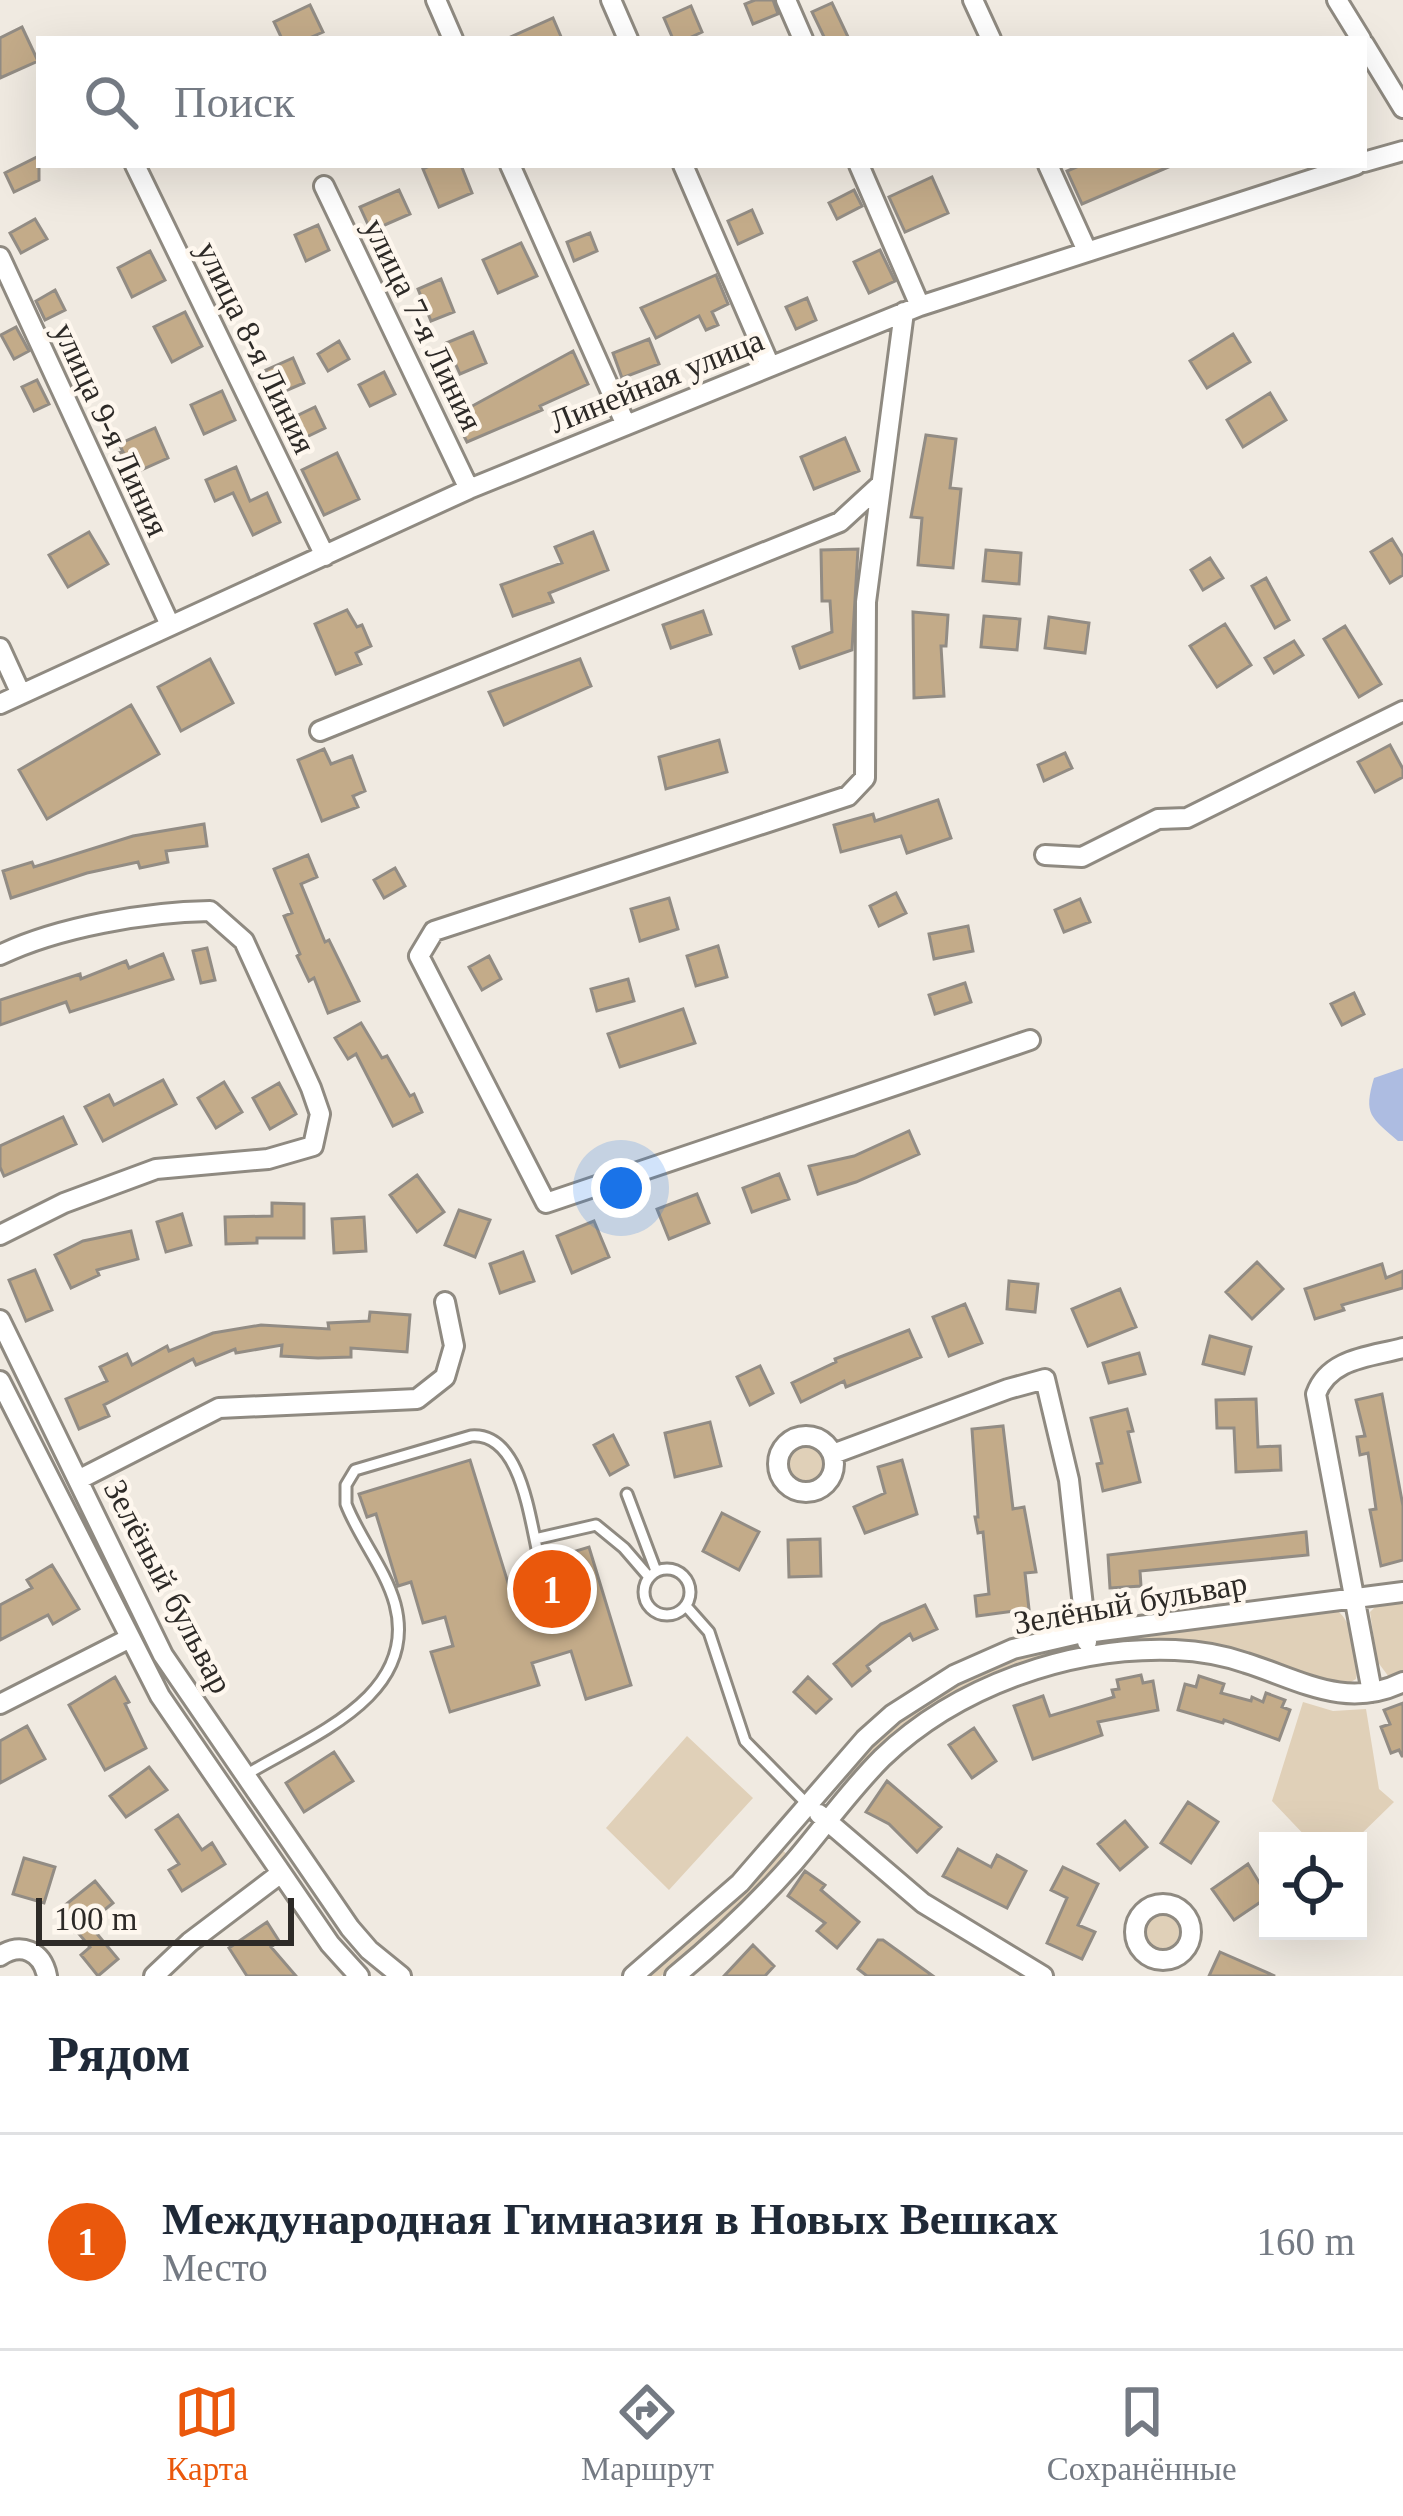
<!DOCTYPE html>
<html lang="ru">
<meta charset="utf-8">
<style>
body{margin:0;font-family:Georgia,serif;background:#f6f6f7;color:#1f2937}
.controls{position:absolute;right:36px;bottom:36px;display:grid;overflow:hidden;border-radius:0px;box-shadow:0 12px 48px #0002}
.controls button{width:108px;height:108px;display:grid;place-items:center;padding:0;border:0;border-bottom:3px solid #e0e1e3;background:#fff;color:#1f2937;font:60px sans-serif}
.scale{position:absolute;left:36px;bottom:30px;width:258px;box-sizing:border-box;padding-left:12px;border:6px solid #2d2a27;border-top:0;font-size:33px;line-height:42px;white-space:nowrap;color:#2d2a27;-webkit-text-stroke:9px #fef7ee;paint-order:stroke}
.you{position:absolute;left:621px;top:1188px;width:42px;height:42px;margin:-30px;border:9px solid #fff;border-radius:50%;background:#1a73e8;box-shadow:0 0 0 18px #1a73e833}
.badge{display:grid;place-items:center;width:78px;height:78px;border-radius:50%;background:#ea580c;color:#fff;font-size:39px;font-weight:700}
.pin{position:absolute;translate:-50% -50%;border:6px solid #fff;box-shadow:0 3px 12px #0006}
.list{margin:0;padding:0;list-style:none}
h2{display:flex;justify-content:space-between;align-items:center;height:156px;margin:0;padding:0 48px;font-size:51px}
h2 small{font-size:39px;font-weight:400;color:#747a83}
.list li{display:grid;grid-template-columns:78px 1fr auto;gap:36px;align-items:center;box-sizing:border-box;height:216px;padding:0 48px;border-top:3px solid #e0e1e3}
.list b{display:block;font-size:45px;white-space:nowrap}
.list p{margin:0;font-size:39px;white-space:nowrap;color:#747a83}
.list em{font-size:39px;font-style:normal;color:#747a83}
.icon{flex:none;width:66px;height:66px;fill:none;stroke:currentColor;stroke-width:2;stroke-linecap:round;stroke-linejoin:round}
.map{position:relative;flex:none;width:1403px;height:1976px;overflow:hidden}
.search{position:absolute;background:#fff;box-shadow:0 12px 48px #0002;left:36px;right:36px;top:36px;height:132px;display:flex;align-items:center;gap:30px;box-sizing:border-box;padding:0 42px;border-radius:0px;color:#747a83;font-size:45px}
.sheet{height:372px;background:#fff}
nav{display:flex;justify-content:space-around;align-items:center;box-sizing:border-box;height:168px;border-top:3px solid #e0e1e3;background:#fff;font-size:33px;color:#747a83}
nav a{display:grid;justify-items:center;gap:6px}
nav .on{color:#ea580c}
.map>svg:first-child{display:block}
.green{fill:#e0d0b8}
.water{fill:#adbce1}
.building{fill:#c3ab89;stroke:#928c84;stroke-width:3}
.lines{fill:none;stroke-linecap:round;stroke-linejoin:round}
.service-casing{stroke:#8f8a81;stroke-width:15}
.minor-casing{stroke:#8f8a81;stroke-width:24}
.service{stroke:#fff;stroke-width:9}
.minor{stroke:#fff;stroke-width:18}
.labels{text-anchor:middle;stroke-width:9;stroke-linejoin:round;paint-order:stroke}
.street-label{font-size:33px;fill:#2d2a27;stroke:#fef7ee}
</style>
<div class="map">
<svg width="1403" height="1976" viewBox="0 0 1403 1976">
<rect width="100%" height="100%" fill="#f0eae1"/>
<path class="green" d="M789 1464a17 17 0 1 1 34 0a17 17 0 1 1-34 0Z
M1403 1601V1673L1389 1677 1377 1661 1370 1612 1378 1604Z
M1335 1609C1353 1620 1360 1659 1356 1679L1344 1686 1135 1641 1141 1634Z
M1046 1650 1050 1655 1047 1657C964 1681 914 1718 852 1777L846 1778V1772C903 1712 966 1672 1046 1650Z
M1303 1702 1333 1711 1366 1709 1379 1789 1394 1802 1354 1841H1310L1272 1801Z
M687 1736 753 1798 669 1890 606 1828Z
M782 1850 788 1855 716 1929 661 1976H648L711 1923Z
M1145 1932a17 17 0 1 1 34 0a17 17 0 1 1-34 0Z"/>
<path class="water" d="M1403 1068V1141H1398C1371 1117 1363 1115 1374 1078Z"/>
<path class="building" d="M755 0H773L778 14 753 24 745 4Z
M832 3 849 39H825L812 12Z
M310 5 323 32 307 39H282L274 22Z
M691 6 702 32 687 39H673L664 18Z
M553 18 562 39H506Z
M22 27 38 61 0 78V38Z
M39 156V180L14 192 5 173Z
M432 165H461L472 193 439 207 423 169Z
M1081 165H1173L1082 204 1067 171Z
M932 177 948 213 905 232 889 197Z
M399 190 410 214 371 231 360 207Z
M854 190 862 206 837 219 829 203Z
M752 210 762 233 738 244 728 221Z
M35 219 47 239 21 253 10 233Z
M318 225 329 250 306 261 295 235Z
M590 233 597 251 574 261 567 242Z
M521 243 537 276 498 293 483 260Z
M880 250 895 281 869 293 854 262Z
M150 251 165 280 132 297 118 268Z
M716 275 728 304 712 312 718 325 706 330 699 316 656 338 641 308Z
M441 279 454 312 431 321 418 289Z
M55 290 65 310 45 320 36 301Z
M807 298 816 320 796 329 786 307Z
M185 312 202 346 172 362 154 327Z
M16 327 29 351 14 359 1 335Z
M473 332 486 363 460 374 446 343Z
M1233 334 1250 362 1207 388 1190 361Z
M649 339 659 364 622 378 613 353Z
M339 341 349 359 328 371 318 354Z
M573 351 588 384 540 406 542 410 467 442 454 416Z
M293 358 304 383 276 395 266 370Z
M384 372 395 394 370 406 359 385Z
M37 380 49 404 34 411 22 387Z
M222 391 235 420 204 434 191 405Z
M1270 393 1286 420 1243 447 1227 420Z
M315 407 325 428 294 443 284 422Z
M155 428 168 458 132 474 118 453 123 452 119 444Z
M926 435 956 439 950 488 961 489 953 568 918 565 922 518 911 517Z
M845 438 859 471 814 489 801 457Z
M337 453 359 499 324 515 302 470Z
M236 467 250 501 267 493 280 522 253 535 233 493 215 501 206 480Z
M89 532 108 564 68 587 49 555Z
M593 532 608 570 549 593 553 602 513 616 501 585 562 563 555 547Z
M1392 539 1403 557V575L1390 583 1371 552Z
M858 549 852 650 800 668 793 647 832 632 830 601H822L821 550Z
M986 550 1021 553 1019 584 983 581Z
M1210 558 1223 578 1203 590 1191 570Z
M1266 578 1289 620 1275 628 1252 586Z
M347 610 357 627 362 625 371 646 356 653 361 664 336 674 315 624Z
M703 611 711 634 671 648 663 625Z
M913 612 948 615 946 646H941L944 696 914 698Z
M984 616 1020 619 1017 650 981 647Z
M1049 617 1089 623 1085 653 1045 648Z
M1225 624 1251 665 1217 687 1190 646Z
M1345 626 1381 684 1359 697 1324 639Z
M1294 641 1303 655 1274 673 1265 658Z
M210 659 233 703 181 731 158 687Z
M580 659 591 686 504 725 489 692Z
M131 705 159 754 47 819 19 770Z
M719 740 727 772 666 789 659 757Z
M1390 745 1403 769V777L1375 792 1358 762Z
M324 749 331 764 352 756 365 791 353 796 358 807 322 821 298 760Z
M1065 753 1072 768 1044 781 1038 765Z
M938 800 951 838 907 853 901 836 841 852 834 825 873 814 875 821Z
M204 824 207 846 166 851 168 862 140 868 138 862 87 873 11 898 3 871 32 862 34 867 133 836Z
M308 855 317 877 301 884 325 942 329 940 359 1001 328 1013 314 978 309 981 297 956 300 954 284 916 292 913 274 869Z
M395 868 405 886 384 898 374 880Z
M896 893 906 913 879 926 870 906Z
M669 898 678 929 640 941 631 909Z
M1080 899 1090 922 1064 932 1055 910Z
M968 926 973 951 934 959 929 934Z
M718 946 727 977 696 986 687 956Z
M207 948 215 980 201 983 193 951Z
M163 954 173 979 70 1012 66 1002 0 1025V1000L80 974 81 979 126 961 129 968Z
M489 956 501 979 482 990 469 967Z
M628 979 634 1001 597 1011 591 989Z
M965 983 971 1002 935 1014 929 995Z
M1354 993 1364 1014 1342 1025 1331 1004Z
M683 1009 695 1043 620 1067 608 1034Z
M361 1023 382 1058 387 1056 410 1096 414 1094 422 1112 393 1126 356 1054 348 1059 335 1038Z
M163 1080 176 1104 103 1141 85 1107 109 1095 114 1105Z
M224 1082 242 1112 216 1128 198 1098Z
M279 1083 296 1114 270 1129 253 1098Z
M63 1117 76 1144 4 1176 0 1167V1146Z
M909 1131 919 1154 856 1182 818 1194 809 1166 854 1156Z
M779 1174 789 1199 752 1212 743 1188Z
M417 1175 444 1212 417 1232 390 1195Z
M697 1194 709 1223 669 1239 657 1209Z
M272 1203 304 1204V1238H257V1243L226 1244 225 1217 272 1216Z
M459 1210 490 1220 475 1257 445 1245Z
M182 1214 191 1245 166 1252 157 1222Z
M364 1217 366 1251 334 1253 332 1219Z
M594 1221 609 1257 572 1273 557 1236Z
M131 1231 138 1259 97 1270 99 1275 71 1288 55 1255 83 1241Z
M523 1252 534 1281 500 1293 490 1264Z
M1257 1262 1283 1289 1252 1319 1226 1292Z
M1382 1264 1386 1278 1403 1271V1288L1342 1305 1344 1310 1315 1319 1305 1289Z
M35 1270 52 1310 26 1321 9 1280Z
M1009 1281 1038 1284 1035 1312 1007 1309Z
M1120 1289 1136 1327 1088 1346 1072 1309Z
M965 1304 982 1343 949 1356 933 1317Z
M370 1312 410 1315 407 1352 351 1348V1357L318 1358 281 1356 282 1345 236 1353 235 1349 196 1365 193 1359 104 1405 109 1416 79 1429 66 1399 107 1381 100 1367 127 1354 132 1365 167 1346 169 1351 213 1333 261 1325 329 1329 328 1323 369 1321Z
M909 1330 921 1357 846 1387 844 1381 801 1402 792 1383 836 1362 835 1359Z
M1210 1336 1251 1347 1244 1374 1203 1364Z
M1139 1353 1145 1374 1109 1383 1103 1363Z
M760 1366 773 1393 750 1405 737 1377Z
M1382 1394 1403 1506V1560L1381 1566 1370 1510 1376 1509 1368 1453 1360 1455 1357 1437 1365 1436 1356 1400Z
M1256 1399 1258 1447 1280 1446 1281 1470 1236 1472 1234 1428H1217L1216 1400Z
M1127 1409 1133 1431 1128 1432 1140 1482 1103 1491 1097 1464 1102 1463 1091 1418Z
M710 1422 721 1466 675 1477 665 1433Z
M1003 1426 1013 1509 1024 1507 1036 1572 1025 1573 1029 1609 977 1616 975 1596 989 1594 983 1532 978 1533 975 1517H978L972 1429Z
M613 1435 628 1465 610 1475 594 1445Z
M470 1460 509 1586 560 1571 556 1557 589 1547 631 1685 586 1699 571 1651 532 1663 539 1685 450 1712 431 1652 453 1646 445 1617 423 1623 411 1582 398 1586 376 1514 367 1517 359 1494Z
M902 1460 917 1514 865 1533 854 1507 885 1493 878 1467Z
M722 1513 759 1532 739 1570 703 1551Z
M1306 1532 1308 1555 1140 1571 1141 1586 1110 1588 1108 1555Z
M820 1539 821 1576 789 1577 788 1540Z
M52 1565 79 1609 53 1624 48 1615 0 1640V1605L32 1588 27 1580Z
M925 1605 937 1629 913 1640 910 1634 867 1666 870 1671 852 1686 834 1664 881 1624Z
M1141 1675 1143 1683 1153 1681 1158 1710 1098 1722 1102 1735 1033 1759 1014 1706 1043 1696 1050 1716 1114 1697 1112 1690 1119 1689 1117 1680Z
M1199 1676 1224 1684 1221 1693 1251 1701 1252 1697 1263 1702 1266 1693 1285 1700 1282 1707 1290 1710 1279 1740 1224 1720 1223 1723 1178 1710 1185 1684 1196 1687Z
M115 1677 129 1702 125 1704 146 1748 105 1770 69 1705Z
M808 1677 831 1699 816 1713 794 1692Z
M1403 1703V1756H1402L1399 1750 1391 1753 1381 1727 1390 1724 1384 1710Z
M27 1726 45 1759 0 1783V1741Z
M974 1728 996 1761 972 1778 949 1745Z
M334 1752 353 1781 304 1812 286 1783Z
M149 1767 167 1790 126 1817 110 1796Z
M887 1781 941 1827 917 1852 889 1824 866 1812Z
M1188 1802 1218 1822 1191 1863 1161 1843Z
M178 1815 202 1850 212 1843 225 1864 182 1891 169 1870 179 1864 156 1830Z
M1125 1821 1147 1847 1120 1870 1098 1844Z
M958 1849 991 1867 997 1855 1026 1871 1007 1908 943 1876Z
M24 1858 55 1867 44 1903 13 1894Z
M1248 1864 1268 1897 1234 1920 1212 1889Z
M1063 1867 1098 1884 1078 1925 1095 1932 1082 1959 1047 1943 1067 1898 1051 1890Z
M805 1871 825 1885 821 1890 859 1922 837 1948 817 1931 825 1923 788 1896Z
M95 1881 113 1903 88 1923 118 1959 98 1976 81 1955 90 1947 59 1910Z
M267 1922 279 1941 271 1947 296 1976H247L229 1948Z
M878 1940H883L933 1976H867L858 1969Z
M753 1945 774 1966 765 1976H724Z
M1220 1952 1275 1976H1209Z"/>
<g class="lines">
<g class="service-casing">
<path id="service" d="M627 1494 656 1571
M535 1539 596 1525 624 1548 649 1577
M644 1592a23 23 0 1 1 46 0a23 23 0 1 1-46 0Z
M686 1606 709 1632 745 1741 808 1805
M244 1776C307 1737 420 1698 395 1604 385 1568 359 1538 346 1504V1485L355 1470 471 1436C520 1432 529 1515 538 1553L534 1567 524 1575"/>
</g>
<g class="minor-casing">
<path id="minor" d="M436 0 453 39
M611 0 628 39
M786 0 803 39
M973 0 991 39
M1337 0 1361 39
M1364 44 1403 108
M1364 162 1403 151
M135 165 325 556
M510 165 626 425
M683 165 770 366
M859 165 920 306
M1048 165 1087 251
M324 186 469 489
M0 257 170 625
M904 312 866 602 865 778 848 796 434 931 419 956 546 1203 1030 1040
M0 648 21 694
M0 704 469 489 920 306 1356 165
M320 731 840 522 880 485
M1045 855 1082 857 1158 819 1187 818 1403 711
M0 955C58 927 146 912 210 911L244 941 311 1088 320 1114 313 1146 268 1159 156 1169 64 1203 0 1235
M0 1320 163 1655 350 1928 369 1950 401 1976
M0 1381 160 1696 330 1944 359 1976
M778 1464a28 28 0 1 1 56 0a28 28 0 1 1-56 0Z
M833 1454 1008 1389 1045 1379 1069 1480 1087 1642
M78 1480 219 1408 417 1399 445 1377 454 1346 445 1302
M1372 1692 1316 1394C1329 1358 1370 1357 1403 1348
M0 1704 130 1638
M819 1814 923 1903 1043 1976
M1135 1932a28 28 0 1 1 56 0a28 28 0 1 1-56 0Z
M0 1956C21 1942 42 1951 47 1976
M154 1976 190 1942 281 1873
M633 1976 740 1883 865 1739 893 1714 954 1675 1013 1649 1078 1634 1403 1592
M675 1976C718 1941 757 1904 794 1862 823 1828 850 1790 882 1758 957 1686 1070 1646 1175 1650 1199 1651 1223 1655 1246 1663 1300 1680 1346 1710 1403 1682"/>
</g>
<use href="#service" class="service"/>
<use href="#minor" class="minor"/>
</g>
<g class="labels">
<g class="street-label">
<text transform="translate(424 324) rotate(64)" y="12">улица 7-я Линия</text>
<text transform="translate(257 347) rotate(64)" y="12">улица 8-я Линия</text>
<text transform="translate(656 380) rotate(-22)" y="12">Линейная улица</text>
<text transform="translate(112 429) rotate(65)" y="12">улица 9-я Линия</text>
<text transform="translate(169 1586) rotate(62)" y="12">Зелёный бульвар</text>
<text transform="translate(1130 1602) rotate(-10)" y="12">Зелёный бульвар</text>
</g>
</g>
</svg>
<div class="controls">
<button><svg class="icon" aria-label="locate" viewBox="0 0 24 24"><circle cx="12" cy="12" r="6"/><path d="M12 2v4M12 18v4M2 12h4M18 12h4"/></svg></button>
</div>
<div class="scale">100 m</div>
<div class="you"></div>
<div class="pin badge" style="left:552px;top:1589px">1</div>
<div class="search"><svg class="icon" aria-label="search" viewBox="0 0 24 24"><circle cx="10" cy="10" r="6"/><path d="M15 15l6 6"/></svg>Поиск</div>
</div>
<section class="sheet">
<h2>Рядом<small></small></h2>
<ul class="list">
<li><span class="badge">1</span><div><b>Международная Гимназия в Новых Вешках</b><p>Место</p></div><em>160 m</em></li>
</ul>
</section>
<nav>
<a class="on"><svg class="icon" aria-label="map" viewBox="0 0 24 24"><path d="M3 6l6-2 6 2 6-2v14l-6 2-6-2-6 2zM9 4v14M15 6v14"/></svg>Карта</a>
<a><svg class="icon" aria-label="directions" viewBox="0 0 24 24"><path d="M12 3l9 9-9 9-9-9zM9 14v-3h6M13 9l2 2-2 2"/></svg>Маршрут</a>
<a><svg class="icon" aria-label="saved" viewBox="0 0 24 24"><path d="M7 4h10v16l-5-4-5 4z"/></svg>Сохранённые</a>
</nav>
